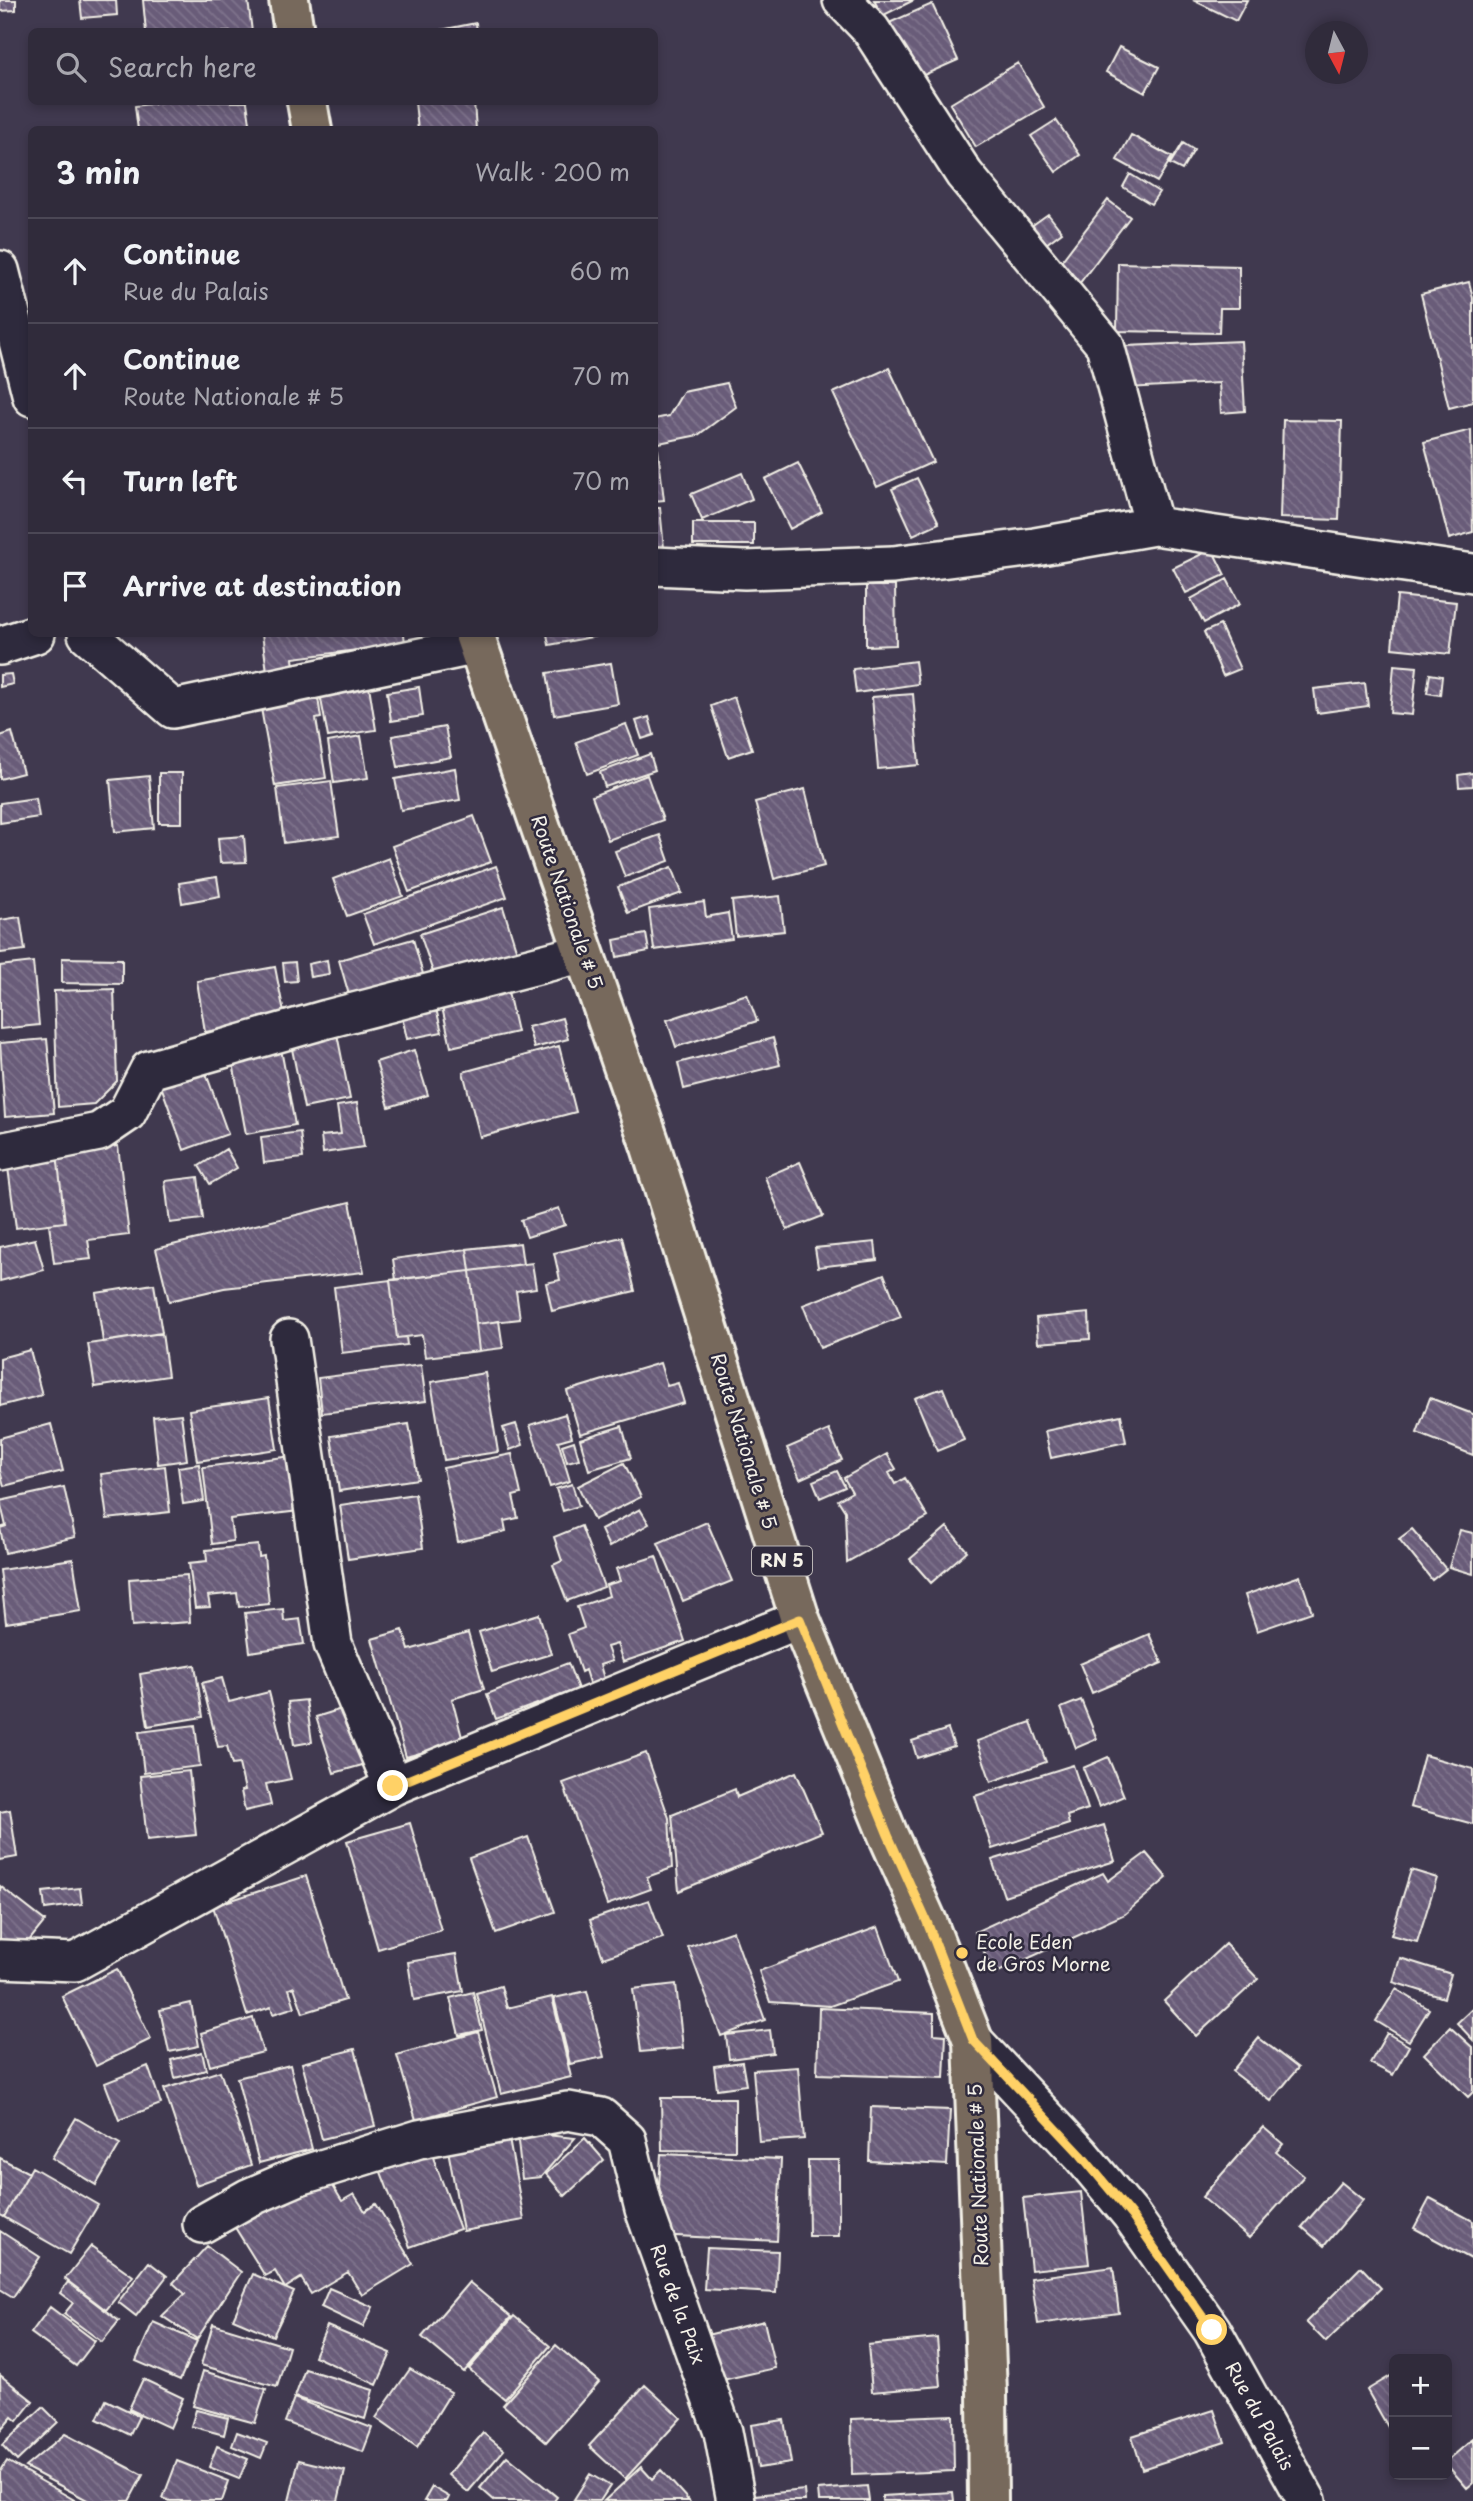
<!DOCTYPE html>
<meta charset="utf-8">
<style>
body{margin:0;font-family:"Playpen Sans",sans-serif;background:#383342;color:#f1f3f6}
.controls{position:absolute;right:21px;bottom:21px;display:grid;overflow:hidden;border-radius:10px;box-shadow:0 4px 10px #0003}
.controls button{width:63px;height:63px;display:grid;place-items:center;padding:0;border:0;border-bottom:2px solid #4b4755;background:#302b3b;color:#f1f3f6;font:35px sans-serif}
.compass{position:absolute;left:1305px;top:21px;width:63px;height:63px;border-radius:50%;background:#302b3b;box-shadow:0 4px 10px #0003;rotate:173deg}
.stop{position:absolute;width:21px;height:21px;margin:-16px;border:5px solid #ffd166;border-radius:50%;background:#fff}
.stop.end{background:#ffd166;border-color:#fff;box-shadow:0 2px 7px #0008}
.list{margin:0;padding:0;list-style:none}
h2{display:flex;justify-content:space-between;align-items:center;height:91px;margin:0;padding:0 28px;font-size:30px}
h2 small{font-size:23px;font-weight:400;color:#a8a7af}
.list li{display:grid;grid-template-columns:46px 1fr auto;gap:21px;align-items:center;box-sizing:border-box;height:105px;padding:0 28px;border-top:2px solid #4b4755}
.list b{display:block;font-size:26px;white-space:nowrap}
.list p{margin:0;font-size:23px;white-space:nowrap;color:#a8a7af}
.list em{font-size:23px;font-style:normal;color:#a8a7af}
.icon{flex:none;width:38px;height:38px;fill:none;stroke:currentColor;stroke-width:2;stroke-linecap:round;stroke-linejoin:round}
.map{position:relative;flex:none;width:1473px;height:2501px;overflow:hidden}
.search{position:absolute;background:#302b3b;box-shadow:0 4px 10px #0003;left:28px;top:28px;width:630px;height:77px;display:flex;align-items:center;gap:18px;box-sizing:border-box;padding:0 24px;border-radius:10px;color:#a8a7af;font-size:26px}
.panel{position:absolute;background:#302b3b;box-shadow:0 4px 10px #0003;left:28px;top:126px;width:630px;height:511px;border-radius:10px}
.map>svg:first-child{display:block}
.building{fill:url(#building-back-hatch);stroke:#f4f1e8;stroke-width:2}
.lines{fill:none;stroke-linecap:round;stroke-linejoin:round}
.minor-casing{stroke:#f4f1e8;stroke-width:42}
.primary-casing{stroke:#f4f1e8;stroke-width:44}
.minor{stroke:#2f2a3d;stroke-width:37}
.primary{stroke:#77695c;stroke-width:38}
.route{stroke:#ffd166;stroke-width:9}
.poi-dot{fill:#ffd166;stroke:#2f2a3d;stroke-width:2.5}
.labels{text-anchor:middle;stroke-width:5;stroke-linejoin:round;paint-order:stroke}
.shield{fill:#2f2a3d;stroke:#b9b5b5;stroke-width:2}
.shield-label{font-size:18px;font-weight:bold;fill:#f4f1e8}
.street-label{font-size:19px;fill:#f4f1e8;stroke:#2f2a3d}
.poi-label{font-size:19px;fill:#f4f1e8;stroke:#2f2a3d;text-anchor:start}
</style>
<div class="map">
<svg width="1473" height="2501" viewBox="0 0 1473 2501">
<defs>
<pattern id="building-back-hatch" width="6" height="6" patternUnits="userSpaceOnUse" patternTransform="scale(1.75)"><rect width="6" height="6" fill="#695c79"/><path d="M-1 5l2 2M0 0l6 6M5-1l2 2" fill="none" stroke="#7f748c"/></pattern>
</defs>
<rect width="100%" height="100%" fill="#40394f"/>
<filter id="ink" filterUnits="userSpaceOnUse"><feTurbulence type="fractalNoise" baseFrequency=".0143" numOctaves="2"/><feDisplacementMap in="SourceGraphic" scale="14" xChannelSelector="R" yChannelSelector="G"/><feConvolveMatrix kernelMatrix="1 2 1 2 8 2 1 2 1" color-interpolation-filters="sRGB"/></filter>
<g filter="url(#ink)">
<path class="building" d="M0 0H16V10L0 11Z
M80 0H116L117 15 82 18Z
M143 0H248L252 32H146Z
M874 0H914L882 16Z
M1193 0H1247L1236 21Z
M932 4 958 60 908 82 882 26Z
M476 23 477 32H431Z
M1119 47 1159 67 1145 93 1106 72Z
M1018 63 1044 107 976 147 950 104Z
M164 102H247L251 130H138L135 106Z
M415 102H474L476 130H418Z
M1056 120 1080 155 1056 172 1031 136Z
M1131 135 1172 157 1157 182 1117 160Z
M1183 143 1194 150 1182 170 1170 164Z
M1130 174 1159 192 1151 204 1123 187Z
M1108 200 1130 217 1079 284 1057 267Z
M1048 214 1062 232 1038 250 1023 232Z
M1118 263 1239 266V308H1220L1219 333 1117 331Z
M1469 282 1473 298V402L1449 408 1421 294Z
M1241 341 1245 411 1221 413 1219 383 1127 388 1126 346Z
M889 368 933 462 877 487 833 393Z
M727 383 736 407 698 435 654 444V419L669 416 683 392Z
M1283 420 1342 421 1339 520 1280 518Z
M1471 430 1473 532 1449 539 1424 442Z
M658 450 664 500 654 501V451Z
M798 463 822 512 790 529 765 479Z
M742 473 752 499 702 520 691 494Z
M917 478 939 523 913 535 892 489Z
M654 508H660L664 548 654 549Z
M693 523H754V545H693Z
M1212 549 1225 575 1186 593 1173 568Z
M1227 579 1240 604 1204 623 1191 599Z
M866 586H895L896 645 866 646Z
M1397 596 1456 602 1450 654 1392 648Z
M1220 625 1240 669 1223 676 1204 632Z
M262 634H404L405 644 293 658 295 675 268 679Z
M547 634H608L549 645Z
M915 661 918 684 856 693 853 669Z
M611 663 618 704 554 715 547 673Z
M1394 665 1417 667 1412 715 1390 713Z
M11 674 13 684 0 687V675Z
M1430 674 1442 676 1440 695 1427 693Z
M1365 683 1368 706 1317 713 1314 689Z
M369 686 376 730 328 737 320 694Z
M419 687 423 716 391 721 387 692Z
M913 694 919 765 878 769 872 697Z
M734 697 752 749 728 757 711 706Z
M318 698 321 718 316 719 326 778 275 786 260 703 277 705Z
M649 717 654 735 642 739 636 721Z
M626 724 638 755 587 774 576 742Z
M445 727 451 757 398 767 392 736Z
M12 732 23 773 0 779V736Z
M361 736 368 778 334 783 328 742Z
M650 754 655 770 605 787 600 772Z
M455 768 460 800 401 810 395 779Z
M159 773H182V823H159Z
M1473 773V786L1459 787 1458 775Z
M647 775 663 820 608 840 592 796Z
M149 776 154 828 115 832 110 780Z
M331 781 339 836 284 843 277 788Z
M805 789 824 866 774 879 755 802Z
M36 798 39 817 0 823V803Z
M474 816 491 862 409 892 392 846Z
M660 835 669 861 625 877 615 851Z
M244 836 246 862 220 863 218 838Z
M389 858 403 896 347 916 333 879Z
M496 866 507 897 374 944 363 914Z
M672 867 682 893 628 913 618 887Z
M217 877 220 896 182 903 179 883Z
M780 896 784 931 736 936 732 901Z
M704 902 706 917 728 913 732 939 654 950 649 909Z
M503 907 517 952 435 978 420 934Z
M20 917 25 950 0 953V920Z
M646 934 649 951 617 957 614 940Z
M413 939 423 974 349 995 339 960Z
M62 958 122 959V984L62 983Z
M327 960 329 974 310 977 308 964Z
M33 962 39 1025 0 1029V966Z
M295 962 297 981 285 982 283 963Z
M275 967 285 1018 205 1032 197 981Z
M507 987 517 1032 451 1047 441 1003Z
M114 989 117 1081 94 1104 58 1107 54 991Z
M747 994 757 1021 676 1047 667 1020Z
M435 1005 442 1032 407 1039 401 1012Z
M562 1018 568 1039 534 1048 528 1027Z
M337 1034 350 1099 304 1108 291 1044Z
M773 1038 780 1065 684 1089 678 1063Z
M47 1039 54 1113 5 1117 0 1043Z
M559 1046 576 1112 480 1137 463 1072Z
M281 1049 295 1125 246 1134 232 1057Z
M414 1050 428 1095 389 1107 376 1062Z
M203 1065 228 1134 184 1150 159 1080Z
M357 1103 364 1147 323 1153 321 1136 341 1134 337 1106Z
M300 1132 303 1158 264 1163 261 1137Z
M118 1146 129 1235 88 1240 91 1259 54 1263 49 1224 65 1222 57 1154Z
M226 1149 237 1168 210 1184 199 1166Z
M57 1154 65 1222 16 1228 7 1160Z
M800 1162 823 1216 787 1230 765 1177Z
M198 1177 203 1219 170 1223 165 1181Z
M350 1202 364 1272 224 1288 169 1301 156 1249Z
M559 1208 565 1225 527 1237 521 1220Z
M622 1237 635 1291 552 1311 546 1283 560 1280 554 1253Z
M35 1239 44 1270 0 1281V1247Z
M875 1242 877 1260 818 1267 815 1248Z
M520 1243 523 1264 470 1271 467 1249Z
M467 1249 470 1271 396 1280 393 1259Z
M532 1263 536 1288 516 1291 520 1319 476 1324 470 1271Z
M470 1271 479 1351 425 1357 422 1335 397 1338 390 1280Z
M884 1274 901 1317 820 1348 803 1305Z
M390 1280 397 1338 406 1337 407 1345 342 1353 334 1287Z
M154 1284 162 1333 103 1342 96 1293Z
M1089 1313 1090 1339 1038 1343 1036 1318Z
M499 1321 503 1348 479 1351 476 1324Z
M162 1333 168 1376 95 1387 88 1344Z
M30 1350 42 1395 0 1406V1358Z
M660 1363 667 1386 678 1383 684 1403 580 1434 567 1391Z
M421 1365 426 1401 322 1413 318 1378Z
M485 1373 498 1452 444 1460 431 1382Z
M943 1388 964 1440 937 1451 915 1398Z
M269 1398 277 1449 197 1461 189 1410Z
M1430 1398 1473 1414V1455L1417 1433Z
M181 1414 187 1460 158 1464 153 1417Z
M565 1414 572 1437 558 1441 570 1481 550 1487 530 1425Z
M1121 1415 1126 1442 1051 1458 1045 1431Z
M51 1424 63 1471 4 1486 0 1471V1438Z
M409 1424 418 1479 339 1491 331 1436Z
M516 1424 523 1445 510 1450 503 1428Z
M622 1426 631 1458 589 1470 580 1439Z
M829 1430 842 1460 800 1479 787 1448Z
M574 1441 579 1459 567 1462 562 1445Z
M512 1454 521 1494 513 1496 518 1518 504 1521 506 1531 458 1542 443 1468Z
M887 1454 896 1469 889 1473 895 1484 905 1478 928 1517 847 1562 845 1511 838 1500 852 1492 844 1478Z
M292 1456 299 1511 230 1519 233 1541 212 1544 203 1467Z
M624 1463 641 1497 594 1520 578 1486Z
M199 1464 204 1501 183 1504 178 1467Z
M165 1466 170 1512 107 1519 101 1474Z
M837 1471 845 1487 820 1498 813 1481Z
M572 1484 579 1506 563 1511 556 1489Z
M64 1487 75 1537 5 1553 0 1528 6 1526 0 1501Z
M415 1494 423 1548 348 1559 340 1505Z
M640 1509 649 1524 609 1547 601 1530Z
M707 1522 732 1581 683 1601 658 1543Z
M581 1526 604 1587 567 1601 553 1565 562 1561 554 1537Z
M947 1527 967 1551 931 1583 910 1559Z
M1412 1529 1446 1569 1432 1580 1399 1539Z
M1460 1530 1473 1533V1574L1449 1567Z
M258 1545 259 1557 264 1556 269 1604 239 1607 237 1593 208 1596 210 1607 195 1608 189 1563 207 1561 206 1550Z
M656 1556 685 1641 623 1662 617 1644 607 1647 612 1661 600 1665 605 1682 590 1686 585 1670 581 1672 568 1634 584 1628 577 1607 609 1596 606 1585 620 1581 616 1569Z
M73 1559 81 1611 6 1623 0 1570Z
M187 1575 190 1622 132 1626 129 1579Z
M1300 1576 1312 1612 1257 1631 1245 1595Z
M283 1609 284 1621 300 1619 304 1644 250 1652 245 1613Z
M539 1614 551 1654 492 1672 479 1632Z
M403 1630 409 1650 468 1633 484 1689 452 1699 463 1741 406 1757 372 1639Z
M1149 1634 1162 1663 1092 1693 1080 1664Z
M568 1663 578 1689 496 1719 487 1694Z
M195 1665 203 1717 148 1726 140 1674Z
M222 1678 229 1702 269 1692 291 1779 266 1784 271 1805 245 1811 241 1791 245 1790 239 1764 232 1765 227 1746 218 1747 202 1683Z
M306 1700 312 1742 294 1745 288 1702Z
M1081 1700 1097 1739 1076 1748 1061 1708Z
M354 1705 373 1762 334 1773 316 1717Z
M1031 1722 1046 1762 991 1782 977 1741Z
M195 1725 200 1766 144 1773 139 1732Z
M948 1729 954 1746 917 1758 912 1741Z
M646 1753 669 1818 672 1868 647 1877 651 1889 607 1905 563 1783Z
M1424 1755 1473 1769V1824L1410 1807Z
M1108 1757 1124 1796 1099 1807 1083 1768Z
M1073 1765 1088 1809 1067 1816 1069 1824 992 1849 975 1796Z
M189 1771 196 1835 147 1840 140 1776Z
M796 1772 822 1832 679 1891 672 1815 735 1789 737 1797Z
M10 1810 17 1857 0 1860V1812Z
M410 1823 441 1930 378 1949 347 1841Z
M1104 1825 1115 1861 1004 1896 992 1860Z
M528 1837 555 1912 496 1933 469 1858Z
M1146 1853 1167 1878 1125 1914 994 1974 975 1932 1103 1873 1108 1881Z
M1411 1870 1437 1878 1417 1942 1391 1935Z
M306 1876 345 2000 303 2013 294 1987 289 1989 295 2007 273 2014 271 2007 247 2015 213 1906Z
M0 1886 45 1921 16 1957 0 1944Z
M80 1888 82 1904 45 1909 43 1892Z
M649 1900 663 1938 603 1958 590 1920Z
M878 1927 898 1982 830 2006 770 2002 759 1971Z
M733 1931 765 2020 721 2036 688 1947Z
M1225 1944 1258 1979 1196 2036 1164 2001Z
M456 1954 463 1991 414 2000 408 1962Z
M1400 1958 1451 1974 1444 1998 1393 1982Z
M117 1969 151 2039 96 2066 62 1996Z
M676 1984 683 2048 641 2052 633 1989Z
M501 1986 507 2008 552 1997 571 2077 501 2094 476 1993Z
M1396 1989 1429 2009 1409 2041 1376 2021Z
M587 1991 604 2057 570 2064 554 1998Z
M473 1992 482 2030 459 2035 450 1998Z
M191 2003 199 2046 169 2052 160 2010Z
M819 2008 934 2013V2034L946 2035 944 2078 817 2074Z
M1473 2008V2040L1457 2023Z
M253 2018 263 2052 210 2066 201 2033Z
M1450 2027 1473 2048V2092L1468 2097 1424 2054Z
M770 2030 773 2053 729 2059 726 2035Z
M478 2032 497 2097 416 2120 397 2055Z
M1387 2033 1409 2046 1393 2075 1370 2063Z
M1259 2038 1298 2068 1271 2101 1232 2071Z
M355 2049 375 2126 322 2139 302 2063Z
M202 2052 206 2070 175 2078 171 2060Z
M742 2062 746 2085 717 2089 714 2066Z
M290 2065 312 2149 259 2163 237 2078Z
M148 2066 161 2104 119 2120 105 2083Z
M798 2067 804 2139 759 2142 753 2070Z
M220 2071 251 2165 196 2185 164 2089Z
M661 2098H735V2151L662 2150Z
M871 2107 950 2110 947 2165 869 2161Z
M76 2118 120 2144 96 2185 52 2158Z
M1263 2127 1283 2144 1276 2152 1304 2176 1249 2238 1202 2197Z
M517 2132 575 2138 541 2177 522 2179Z
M585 2138 604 2160 565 2196 546 2174Z
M509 2139 524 2220 463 2231 448 2150Z
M431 2152 460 2229 410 2247 381 2172Z
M661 2154 781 2159 777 2241 656 2235Z
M0 2158 29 2173 4 2217 0 2215Z
M808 2160H839V2236H809Z
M32 2167 98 2205 69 2254 4 2217Z
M328 2178 342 2201 354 2194 365 2211 376 2204 413 2264 362 2295 348 2272 311 2294 301 2278 285 2288 275 2271 265 2276 228 2216 278 2187 287 2203Z
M1341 2182 1363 2200 1324 2246 1302 2227Z
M1081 2192 1089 2264 1031 2270 1023 2198Z
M1430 2198 1473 2221V2260L1414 2228Z
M0 2231 40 2257 13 2297 0 2289Z
M91 2246 133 2276 106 2310 65 2279Z
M207 2246 241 2272 197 2339 162 2316 185 2294 173 2283Z
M707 2248 778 2251 776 2293 704 2289Z
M149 2262 167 2276 136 2316 118 2302Z
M1113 2267 1119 2313 1038 2324 1031 2278Z
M1361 2267 1381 2288 1326 2342 1306 2322Z
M253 2274 294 2292 273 2336 233 2319Z
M68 2282 119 2321 102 2342 64 2314 73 2303 60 2293Z
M469 2282 511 2317 464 2372 422 2337Z
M329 2288 373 2307 363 2327 321 2307Z
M50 2307 95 2341 76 2366 31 2333Z
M514 2316 550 2346 505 2399 469 2369Z
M764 2321 775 2368 718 2381 707 2335Z
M153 2322 197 2341 180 2380 136 2361Z
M213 2324 289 2347 277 2387 201 2365Z
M327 2326 391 2353 377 2385 314 2356Z
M937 2338 941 2386 872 2392 868 2345Z
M556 2345 599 2382 546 2442 503 2405Z
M305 2369 373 2390 365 2419 295 2397Z
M410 2369 451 2392 417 2447 376 2418Z
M203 2371 266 2389 255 2423 193 2406Z
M1394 2374V2423L1388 2427 1367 2390Z
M0 2375 33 2401 17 2421 12 2417 1 2430Z
M143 2379 183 2398 170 2428 129 2409Z
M645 2385 681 2418 625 2479 589 2446Z
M294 2398 372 2428 363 2452 285 2422Z
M106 2400 139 2416 130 2435 97 2419Z
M43 2407 58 2422 17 2461 2 2445Z
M196 2410 228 2418 224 2435 191 2426Z
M1214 2410 1225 2442 1142 2469 1132 2436Z
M953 2415 954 2471 852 2475 851 2419Z
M784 2420 791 2463 758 2468 751 2425Z
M237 2432 267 2443 261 2458 232 2446Z
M483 2433 504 2450 468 2492 448 2475Z
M65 2434 143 2475 129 2501H89L25 2467Z
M1473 2439V2483L1467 2488 1447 2465V2461Z
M217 2446 248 2459 239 2479 209 2467Z
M507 2456 557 2497 554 2501H495L480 2488Z
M299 2460 345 2471 338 2501H289Z
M7 2461 76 2501H0V2472Z
M177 2461 229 2481 222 2501H170L163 2498Z
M641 2467 652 2479 661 2470 689 2501H604Z
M590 2474 610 2486 600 2501H573Z
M867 2486 869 2501H819L818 2490Z
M432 2487 449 2497 447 2501H424Z
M804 2490 805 2501H755V2495Z
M953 2492 954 2501H882V2496Z"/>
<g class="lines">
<g class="minor-casing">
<path id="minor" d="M842 0 871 30 964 174 1105 345 1154 526
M0 270 32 397
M654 566 745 570 893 565 1035 547 1154 526 1473 573
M87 634 173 709 478 645
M0 646 36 634
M0 1152 99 1132 127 1113 149 1070 327 1019 584 953
M289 1339 333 1644 393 1786
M0 1959 75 1962 393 1786 800 1619
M973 2040 1081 2155 1131 2215 1212 2330 1307 2501
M202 2224 248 2198 299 2176 419 2139 568 2111 601 2117 627 2140 644 2209 723 2432 736 2501"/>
</g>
<g class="primary-casing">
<path id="primary" d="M289 0 294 32
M307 102 312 130
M474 634 650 1144 800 1619 888 1835 927 1922 973 2040 987 2392 988 2501"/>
</g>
<use href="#minor" class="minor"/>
<use href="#primary" class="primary"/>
</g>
</g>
<g class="lines" filter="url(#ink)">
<path class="route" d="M393 1786 800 1619 888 1835 927 1922 973 2040 1081 2155 1131 2215 1212 2330"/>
</g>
<circle class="poi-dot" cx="962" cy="1953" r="7"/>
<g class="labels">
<rect class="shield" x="752" y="1546.5" width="60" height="29" rx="5"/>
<g class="shield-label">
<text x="782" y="1567">RN 5</text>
</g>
<g class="street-label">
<text transform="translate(567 902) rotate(71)" y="7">Route Nationale # 5</text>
<text transform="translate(744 1441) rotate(73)" y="7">Route Nationale # 5</text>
<text transform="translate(978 2175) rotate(-92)" y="7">Route Nationale # 5</text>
<text transform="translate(678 2304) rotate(70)" y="7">Rue de la Paix</text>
<text transform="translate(1260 2416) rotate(61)" y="7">Rue du Palais</text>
</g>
<g class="poi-label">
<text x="976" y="1949">Ecole Eden<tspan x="976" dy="22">de Gros Morne</tspan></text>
</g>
</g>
</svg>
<div class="controls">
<button>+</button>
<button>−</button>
</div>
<svg class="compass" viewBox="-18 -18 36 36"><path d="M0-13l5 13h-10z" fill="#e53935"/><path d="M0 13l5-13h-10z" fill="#a8a7af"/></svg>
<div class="stop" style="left:1212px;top:2330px"></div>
<div class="stop end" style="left:393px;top:1786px"></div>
<div class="search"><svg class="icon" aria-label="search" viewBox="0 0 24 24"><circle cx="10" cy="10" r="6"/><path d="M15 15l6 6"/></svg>Search here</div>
<section class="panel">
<h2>3 min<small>Walk · 200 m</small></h2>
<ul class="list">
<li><svg class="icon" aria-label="ahead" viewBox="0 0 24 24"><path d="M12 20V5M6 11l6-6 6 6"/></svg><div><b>Continue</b><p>Rue du Palais</p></div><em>60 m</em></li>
<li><svg class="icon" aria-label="ahead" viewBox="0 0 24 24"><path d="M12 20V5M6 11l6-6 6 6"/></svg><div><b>Continue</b><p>Route Nationale # 5</p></div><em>70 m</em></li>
<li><svg class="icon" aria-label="left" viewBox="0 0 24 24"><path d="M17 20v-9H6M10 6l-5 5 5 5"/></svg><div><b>Turn left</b></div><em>70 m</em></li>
<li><svg class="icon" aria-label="arrive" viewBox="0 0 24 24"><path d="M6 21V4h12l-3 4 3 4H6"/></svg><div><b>Arrive at destination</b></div></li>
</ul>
</section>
</div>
